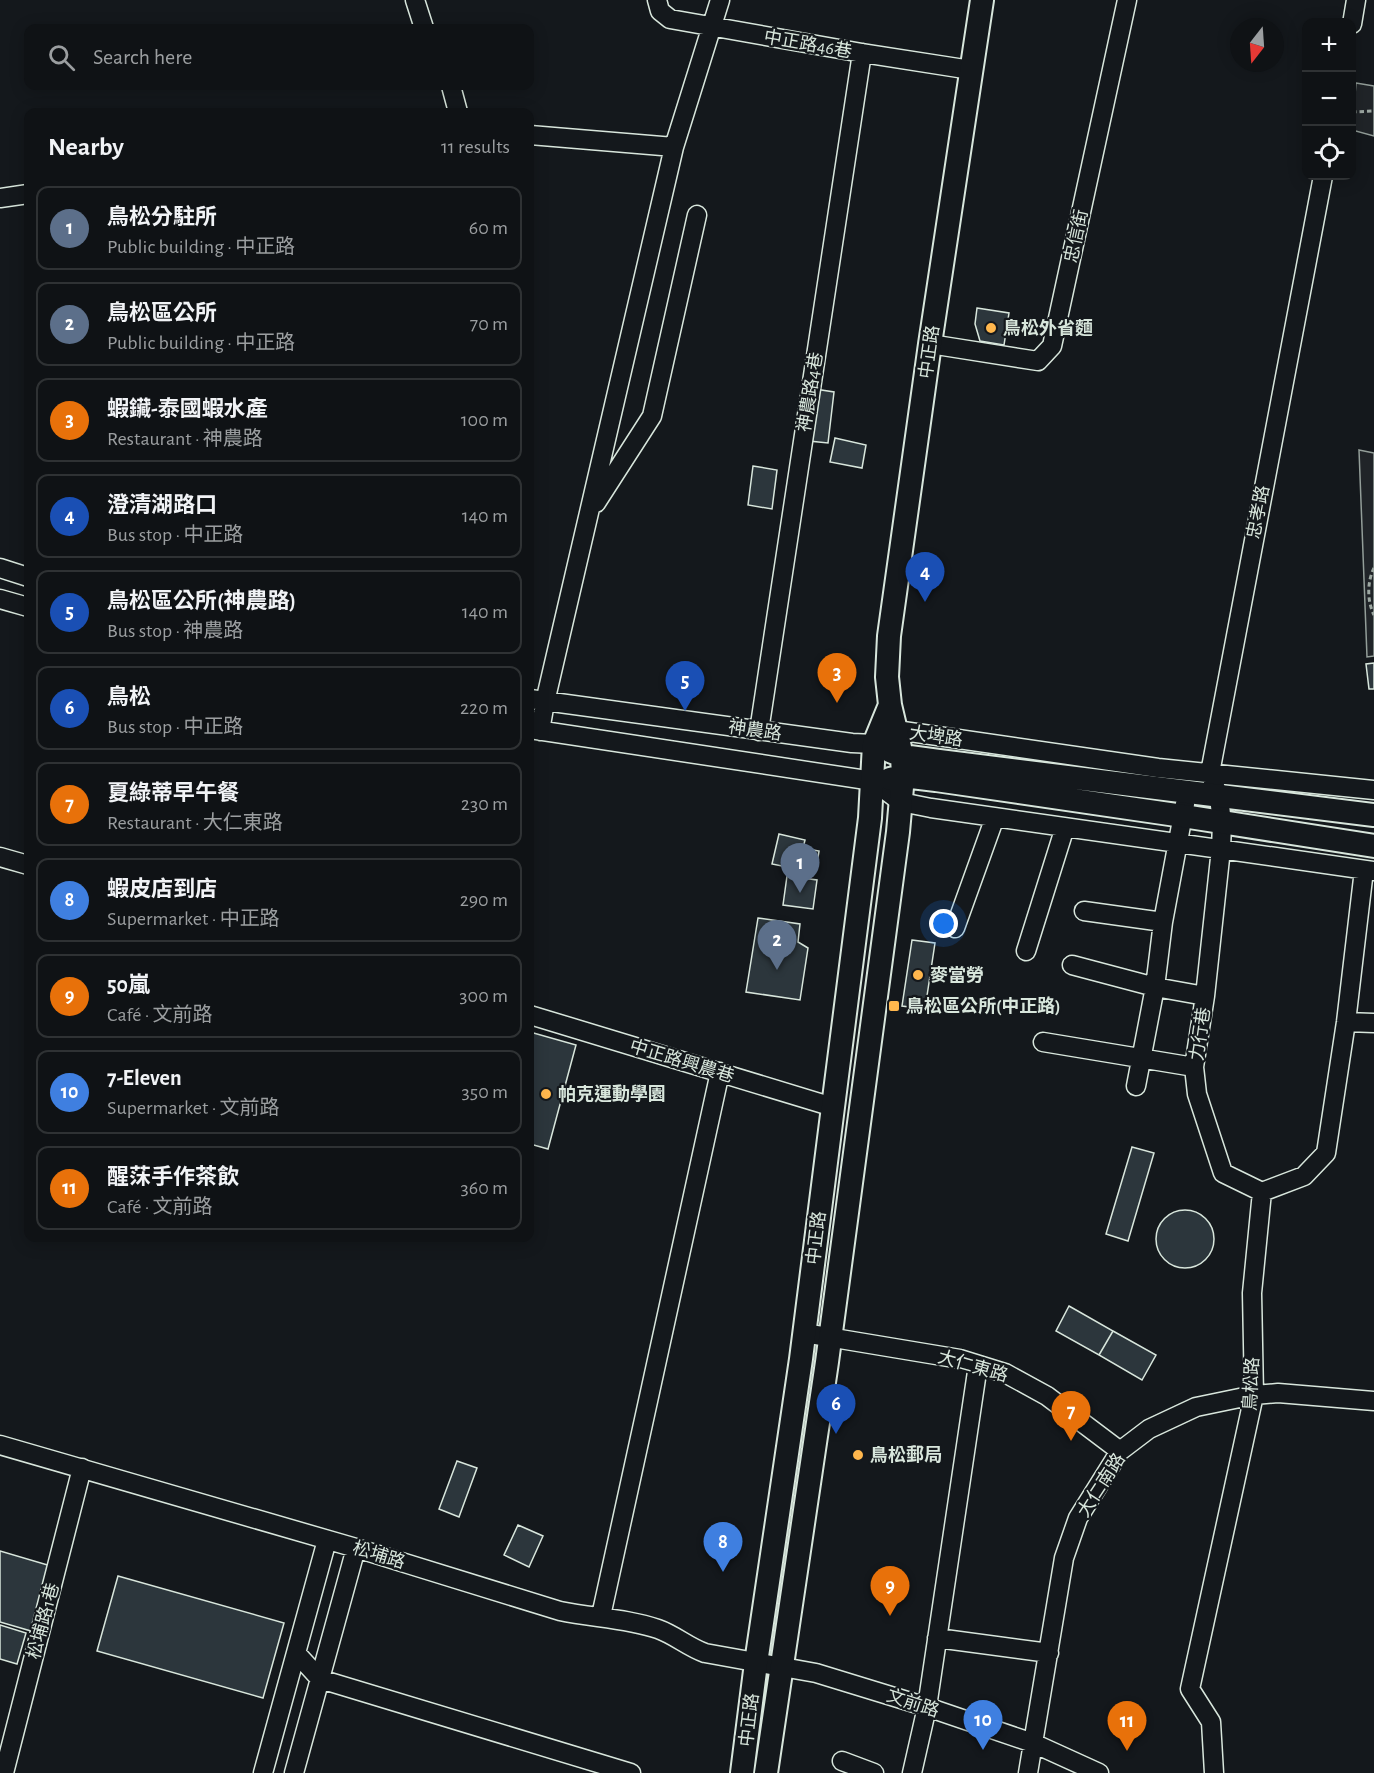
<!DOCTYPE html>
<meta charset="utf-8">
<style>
body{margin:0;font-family:"Alegreya Sans","Noto Sans TC",sans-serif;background:#1d2022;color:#f1f3f6}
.controls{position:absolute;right:18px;top:18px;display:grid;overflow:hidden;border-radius:12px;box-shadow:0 3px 15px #0003}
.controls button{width:54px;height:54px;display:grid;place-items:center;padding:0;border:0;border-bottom:2px solid #2f3234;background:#0f1215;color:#f1f3f6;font:30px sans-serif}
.compass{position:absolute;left:1230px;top:18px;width:54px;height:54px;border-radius:50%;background:#0f1215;box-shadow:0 3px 15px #0003;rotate:197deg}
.you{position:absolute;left:944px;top:924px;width:21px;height:21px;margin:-15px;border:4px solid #fff;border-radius:50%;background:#1a73e8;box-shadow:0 0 0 9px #1a73e833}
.badge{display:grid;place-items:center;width:39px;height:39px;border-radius:50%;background:#1a73e8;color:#fff;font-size:20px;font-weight:700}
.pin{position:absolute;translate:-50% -50px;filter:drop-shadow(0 2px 3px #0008)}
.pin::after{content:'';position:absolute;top:32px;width:21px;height:18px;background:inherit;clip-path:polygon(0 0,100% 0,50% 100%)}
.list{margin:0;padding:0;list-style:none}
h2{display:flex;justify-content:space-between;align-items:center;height:78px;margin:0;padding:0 24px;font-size:26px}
h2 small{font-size:20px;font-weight:400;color:#9b9ea0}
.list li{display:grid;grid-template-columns:39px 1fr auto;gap:18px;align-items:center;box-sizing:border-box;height:84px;margin:0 12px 12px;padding:0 12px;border:2px solid #2f3234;border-radius:12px}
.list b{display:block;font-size:22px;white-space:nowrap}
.list p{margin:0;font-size:20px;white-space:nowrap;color:#9b9ea0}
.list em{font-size:20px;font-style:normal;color:#9b9ea0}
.icon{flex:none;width:33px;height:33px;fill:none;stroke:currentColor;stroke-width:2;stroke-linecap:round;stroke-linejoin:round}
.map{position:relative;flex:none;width:1374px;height:1773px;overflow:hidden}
.search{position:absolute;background:#0f1215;box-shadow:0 3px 15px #0003;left:24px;top:24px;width:510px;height:66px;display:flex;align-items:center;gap:15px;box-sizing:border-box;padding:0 21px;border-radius:12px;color:#9b9ea0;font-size:22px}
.panel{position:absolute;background:#0f1215;box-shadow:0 3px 15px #0003;left:24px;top:108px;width:510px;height:1134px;border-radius:12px}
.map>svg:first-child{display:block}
.green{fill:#202428;stroke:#939e99;stroke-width:1.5}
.building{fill:#2c363c;stroke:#d8e6dc;stroke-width:1.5}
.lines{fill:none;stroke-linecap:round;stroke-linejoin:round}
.minor-casing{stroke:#d8e6dc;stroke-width:21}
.major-casing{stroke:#d8e6dc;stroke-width:26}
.path{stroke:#9da8a2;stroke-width:3;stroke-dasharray:4.5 3;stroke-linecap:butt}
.minor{stroke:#14181c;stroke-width:18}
.major{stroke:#14181c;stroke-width:22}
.poi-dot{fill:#ffb74d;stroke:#14181c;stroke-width:2}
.labels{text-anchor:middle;stroke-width:4.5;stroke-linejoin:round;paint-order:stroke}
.street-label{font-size:18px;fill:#d8e6dc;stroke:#14181c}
.poi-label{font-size:18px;font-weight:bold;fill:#d8e6dc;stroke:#14181c;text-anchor:start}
</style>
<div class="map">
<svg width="1374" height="1773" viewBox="0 0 1374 1773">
<rect width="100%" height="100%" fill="#14181c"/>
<path class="green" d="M1356 83 1374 86V136L1352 130Z
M1359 450 1374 453V656L1367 657Z"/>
<path class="building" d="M977 308 1009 313 1004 345 980 341 975 324Z
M815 389 834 392 828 443 809 441Z
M835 438 866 445 862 468 830 462Z
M753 466 777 470 772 509 748 505Z
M1374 663V689H1369L1366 664Z
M779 834 805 840 803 848 819 851 817 864 804 862 802 870 772 864Z
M787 876 817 880 813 909 783 905Z
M758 918 800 924 798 942 808 948 800 1000 746 992Z
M912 940 935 943 925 1009 902 1006Z
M530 1032 576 1045 548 1149 530 1144Z
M1132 1147 1154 1153 1128 1241 1106 1234Z
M1156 1239a29 29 0 1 1 58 0a29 29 0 1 1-58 0Z
M1069 1306 1113 1331 1099 1355 1056 1331Z
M1113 1331 1156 1355 1142 1380 1099 1355Z
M457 1461 477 1468 459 1517 439 1509Z
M518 1525 543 1536 529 1567 504 1555Z
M0 1551 51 1566 31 1631 0 1622Z
M118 1576 284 1623 263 1698 97 1651Z
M0 1625 26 1633 17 1664 0 1659Z"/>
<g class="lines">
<g class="minor-casing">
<path id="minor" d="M415 0 424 28
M657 0 660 11 670 19 862 53 971 70
M1352 24 1356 0
M451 86 458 112
M530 135 674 147
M0 198 28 194
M930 344 1038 361 1052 346 1127 0
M596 503 652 416 697 215
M0 568 28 577
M0 599 28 607
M530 699 852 743 874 744 896 730 1158 768 1374 790
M530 729 873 781 901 802 931 808 1374 871
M540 731 545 702 674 147 720 0
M759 731 862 53
M0 857 28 865
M1084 911 1163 922
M955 928 995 817
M1026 951 1065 827
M1072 965 1155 987 1205 996
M530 1015 833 1107
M1346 1022 1374 1023
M1043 1042 1194 1067
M1136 1086 1155 987 1163 922 1185 804
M1262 1192 1223 1173 1197 1094 1194 1067 1205 996 1221 849 1222 823 1219 797 1210 773 1323 176
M804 1333 960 1359 1005 1373 1047 1396 1120 1451
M0 1445 356 1548 560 1611C593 1618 626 1618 658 1629 675 1635 688 1647 705 1653L816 1673 927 1707 1033 1743 1099 1773
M601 1616 720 1072
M937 1638 1049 1653
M297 1654 320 1679 631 1773
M842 1761 874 1773
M4 1773 82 1468
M263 1773 327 1540
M294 1773 356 1548
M912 1773 927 1707 978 1365
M1028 1773 1064 1558 1078 1518 1120 1451 1149 1429 1196 1407 1254 1395 1278 1393 1374 1401
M1214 1773 1211 1722 1190 1689 1254 1395 1252 1293 1262 1192 1304 1176 1326 1153 1346 1022 1364 870"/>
</g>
<g class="major-casing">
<path id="major" d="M890 751 902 756 939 761 1374 815
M890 779 903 776 936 780 1183 816 1374 846
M742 1773 756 1663 801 1359 833 1107 870 818 874 744 890 705
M766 1773 827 1362 898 832 903 776 902 756 890 705 887 677 889 636 930 344 982 0"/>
</g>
<path class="path" d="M1352 112 1374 111
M1374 568C1367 582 1367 601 1374 615"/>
<use href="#minor" class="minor"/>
<use href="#major" class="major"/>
</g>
<g class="poi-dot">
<circle cx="991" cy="328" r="6"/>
<circle cx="918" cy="975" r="6"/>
<rect x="888" y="1000" width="12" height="12" rx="3"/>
<circle cx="546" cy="1094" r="6"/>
<circle cx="858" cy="1455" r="6"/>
</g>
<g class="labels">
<g class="street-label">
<text transform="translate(808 44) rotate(10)" y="6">中正路46巷</text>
<text transform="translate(1076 236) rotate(-78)" y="6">忠信街</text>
<text transform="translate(929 352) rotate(-82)" y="6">中正路</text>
<text transform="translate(810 392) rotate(-81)" y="6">神農路4巷</text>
<text transform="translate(1258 512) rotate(-79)" y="6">忠孝路</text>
<text transform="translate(755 730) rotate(8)" y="6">神農路</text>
<text transform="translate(936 736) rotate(8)" y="6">大埤路</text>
<text transform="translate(1200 1034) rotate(-82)" y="6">力行巷</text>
<text transform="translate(682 1061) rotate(17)" y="6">中正路興農巷</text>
<text transform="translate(816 1238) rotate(-83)" y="6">中正路</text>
<text transform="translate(973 1366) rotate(16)" y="6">大仁東路</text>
<text transform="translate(1251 1384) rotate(-87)" y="6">鳥松路</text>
<text transform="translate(1101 1485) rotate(-57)" y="6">大仁南路</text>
<text transform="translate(379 1555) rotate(17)" y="6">松埔路</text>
<text transform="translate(43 1621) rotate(-75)" y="6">松埔路1巷</text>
<text transform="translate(913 1703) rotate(18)" y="6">文前路</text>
<text transform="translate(749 1720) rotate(-83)" y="6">中正路</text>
</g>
<g class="poi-label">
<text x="1003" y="334">鳥松外省麵</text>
<text x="930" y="981">麥當勞</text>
<text x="906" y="1012">鳥松區公所(中正路)</text>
<text x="558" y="1100">帕克運動學園</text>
<text x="870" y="1461">鳥松郵局</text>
</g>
</g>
</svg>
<div class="controls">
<button>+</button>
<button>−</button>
<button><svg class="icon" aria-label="locate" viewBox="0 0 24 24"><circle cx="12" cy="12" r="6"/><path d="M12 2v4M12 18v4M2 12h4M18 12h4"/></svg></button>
</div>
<svg class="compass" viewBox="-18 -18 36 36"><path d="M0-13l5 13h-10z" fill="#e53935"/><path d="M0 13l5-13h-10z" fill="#9b9ea0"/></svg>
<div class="you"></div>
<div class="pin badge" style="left:800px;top:893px;background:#5c6f8a">1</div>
<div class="pin badge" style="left:777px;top:970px;background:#5c6f8a">2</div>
<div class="pin badge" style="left:837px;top:703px;background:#e8710a">3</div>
<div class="pin badge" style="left:925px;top:602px;background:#1a4fb4">4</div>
<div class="pin badge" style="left:685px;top:711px;background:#1a4fb4">5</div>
<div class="pin badge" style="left:836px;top:1434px;background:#1a4fb4">6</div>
<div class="pin badge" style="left:1071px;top:1441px;background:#e8710a">7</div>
<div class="pin badge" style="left:723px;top:1572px;background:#3f7fe0">8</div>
<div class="pin badge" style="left:890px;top:1616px;background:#e8710a">9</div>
<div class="pin badge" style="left:983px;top:1750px;background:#3f7fe0">10</div>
<div class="pin badge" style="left:1127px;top:1751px;background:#e8710a">11</div>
<div class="search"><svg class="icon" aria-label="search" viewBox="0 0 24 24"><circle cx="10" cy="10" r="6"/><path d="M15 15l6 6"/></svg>Search here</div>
<section class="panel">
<h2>Nearby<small>11 results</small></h2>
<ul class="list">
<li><span class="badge" style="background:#5c6f8a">1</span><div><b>鳥松分駐所</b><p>Public building · 中正路</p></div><em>60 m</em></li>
<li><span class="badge" style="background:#5c6f8a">2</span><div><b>鳥松區公所</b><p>Public building · 中正路</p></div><em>70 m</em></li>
<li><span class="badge" style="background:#e8710a">3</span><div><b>蝦鑶-泰國蝦水產</b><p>Restaurant · 神農路</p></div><em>100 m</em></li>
<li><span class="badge" style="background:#1a4fb4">4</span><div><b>澄清湖路口</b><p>Bus stop · 中正路</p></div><em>140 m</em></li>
<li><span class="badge" style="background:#1a4fb4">5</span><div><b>鳥松區公所(神農路)</b><p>Bus stop · 神農路</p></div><em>140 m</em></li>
<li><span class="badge" style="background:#1a4fb4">6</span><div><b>鳥松</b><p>Bus stop · 中正路</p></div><em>220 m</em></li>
<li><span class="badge" style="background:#e8710a">7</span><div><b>夏綠蒂早午餐</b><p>Restaurant · 大仁東路</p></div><em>230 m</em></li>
<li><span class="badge" style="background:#3f7fe0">8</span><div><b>蝦皮店到店</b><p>Supermarket · 中正路</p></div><em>290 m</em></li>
<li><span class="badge" style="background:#e8710a">9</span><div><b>50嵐</b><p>Café · 文前路</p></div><em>300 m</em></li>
<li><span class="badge" style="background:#3f7fe0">10</span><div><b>7-Eleven</b><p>Supermarket · 文前路</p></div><em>350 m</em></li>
<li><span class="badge" style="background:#e8710a">11</span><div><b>醒莯手作茶飲</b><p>Café · 文前路</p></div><em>360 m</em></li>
</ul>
</section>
</div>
